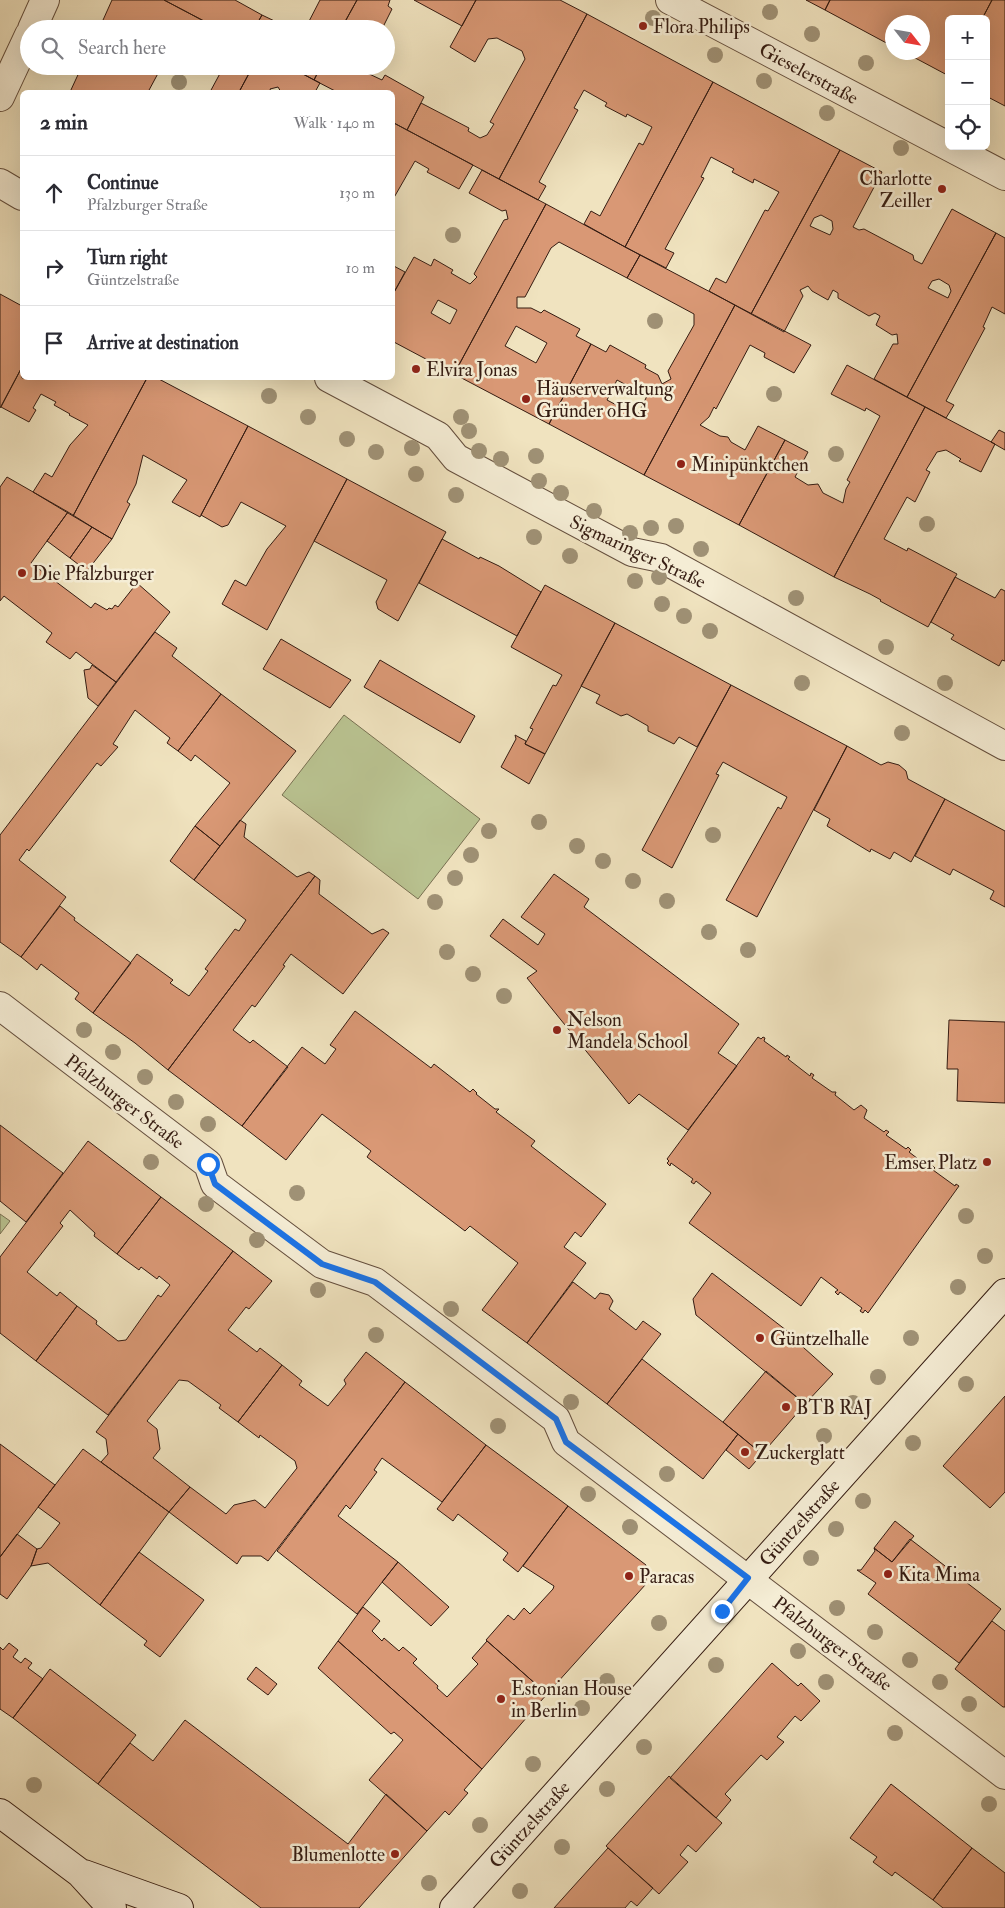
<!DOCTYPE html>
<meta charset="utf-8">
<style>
body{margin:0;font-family:"IM FELL Double Pica",serif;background:#f7f7f7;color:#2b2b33}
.controls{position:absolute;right:15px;top:15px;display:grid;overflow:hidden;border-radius:8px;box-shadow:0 5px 20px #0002}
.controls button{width:45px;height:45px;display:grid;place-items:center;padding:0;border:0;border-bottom:1px solid #e1e1e2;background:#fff;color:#2b2b33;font:25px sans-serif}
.compass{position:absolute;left:885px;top:15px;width:45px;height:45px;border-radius:50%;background:#fff;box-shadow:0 5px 20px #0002;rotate:121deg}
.stop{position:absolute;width:15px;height:15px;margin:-11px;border:4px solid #1a73e8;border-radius:50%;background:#fff}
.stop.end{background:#1a73e8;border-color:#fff;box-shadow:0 1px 5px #0008}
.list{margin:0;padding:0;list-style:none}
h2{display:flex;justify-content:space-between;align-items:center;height:65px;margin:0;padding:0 20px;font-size:21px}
h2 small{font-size:16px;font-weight:400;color:#7c7c81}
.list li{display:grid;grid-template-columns:32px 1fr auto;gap:15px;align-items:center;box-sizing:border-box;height:75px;padding:0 20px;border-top:1px solid #e1e1e2}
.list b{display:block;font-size:19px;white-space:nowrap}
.list p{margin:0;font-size:16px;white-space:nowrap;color:#7c7c81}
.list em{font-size:16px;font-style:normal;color:#7c7c81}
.icon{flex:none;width:28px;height:28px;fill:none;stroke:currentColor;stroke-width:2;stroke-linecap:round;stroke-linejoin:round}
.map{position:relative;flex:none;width:1005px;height:1908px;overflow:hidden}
.search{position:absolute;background:#fff;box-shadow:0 5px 20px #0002;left:20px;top:20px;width:375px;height:55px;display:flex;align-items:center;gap:12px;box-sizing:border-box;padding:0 18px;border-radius:28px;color:#7c7c81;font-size:19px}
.panel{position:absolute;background:#fff;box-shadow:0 5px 20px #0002;left:20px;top:90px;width:375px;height:290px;border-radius:8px}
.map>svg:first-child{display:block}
.green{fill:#bac492;stroke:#787052}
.building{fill:#d99875;stroke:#351c12;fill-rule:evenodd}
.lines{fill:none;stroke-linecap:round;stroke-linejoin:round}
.street-casing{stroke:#644e3d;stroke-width:30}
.secondary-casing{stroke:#351c12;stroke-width:30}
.street{stroke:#f5edd5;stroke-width:28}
.secondary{stroke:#f5edd5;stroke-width:28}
.tree{fill:#9f9175}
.route{stroke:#1a73e8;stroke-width:6}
.poi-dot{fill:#8f2418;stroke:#f5edd5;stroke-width:2}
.labels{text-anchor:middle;stroke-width:5;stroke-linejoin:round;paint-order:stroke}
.poi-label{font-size:19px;fill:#351c12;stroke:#f5edd5;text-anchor:start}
.street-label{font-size:19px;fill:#351c12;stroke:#f5edd5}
</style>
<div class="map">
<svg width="1005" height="1908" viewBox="0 0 1005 1908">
<rect width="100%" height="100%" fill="#f0e3bf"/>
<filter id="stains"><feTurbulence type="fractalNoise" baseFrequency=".004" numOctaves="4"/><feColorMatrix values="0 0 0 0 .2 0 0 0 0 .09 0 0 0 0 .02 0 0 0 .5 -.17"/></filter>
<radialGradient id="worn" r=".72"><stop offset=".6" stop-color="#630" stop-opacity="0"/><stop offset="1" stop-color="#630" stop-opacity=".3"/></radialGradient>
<path class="green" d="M344 715 480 819 418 899 282 795Z
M0 1214 10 1221 0 1234Z"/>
<path class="building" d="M112 0H164L219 29H99Z
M164 0H235L262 15 254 29H219Z
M320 0H357L341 29H305Z
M357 0H390L388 6 392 9 382 29H341Z
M414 0H476L462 26Z
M476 0H560L587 14 499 179 407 130 421 103 469 128 468 131 480 138 487 135 494 124 490 122 525 59 522 51 497 38 488 39 475 62 450 47Z
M806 0H830L825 10Z
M830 0H992L982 19H949V76L904 52H922V22H892V46L825 10Z
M992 0H1005V106L986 96V19H982Z
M587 14 713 82 625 247 584 224 591 211 600 216 639 143 643 145 652 127 627 114 626 117 605 106 607 103 584 90 574 108 578 110 539 182 546 186 538 200 499 179Z
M262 15 287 27V29H254Z
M82 66H162L148 92H70Z
M224 66H253L239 92H210Z
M253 66H288L320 83 315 92H281L278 87 270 89 271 92H239Z
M288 66H321L314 80Z
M321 66H362L365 72 382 80 385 75 424 97 407 130 392 122V92H337L314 80Z
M713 82 840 150 751 314 709 291 716 278 726 283 765 210 768 211 779 192 754 179 753 183 732 172 734 169 711 157 701 177 704 178 665 249 674 253 666 268 625 247Z
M392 122 473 165 459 189 427 172 429 169 415 161 392 201Z
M840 150 882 172 853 227 859 230 864 229 913 255 914 260 922 264 952 209 996 233 907 397 874 379 893 344H898L897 334 892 335 876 325 880 316 875 313 869 316 838 298V293L833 290 828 300 812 291 808 286 800 290 803 296 784 332 751 314ZM821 215 832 221 833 229 830 235 810 226 814 218ZM939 279 949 285 951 291 948 298 928 288 932 281Z
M482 170 546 204 454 374 392 341V296L414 257 431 266 434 259 453 270 451 273 470 284 477 277 474 274 504 220 508 219 506 210 502 211 469 193ZM438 300 457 310 450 324 431 313Z
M546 204 640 255 627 278 559 242 551 248 525 297H517V308H531L541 313 544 310 580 329 576 336 591 344 549 424 454 374ZM516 326 547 343 536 363 505 346Z
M996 233 1005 238V314L992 307 983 327 985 328 946 401 954 405 946 418 907 397Z
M640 255 735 305 644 475 549 424 591 344 606 352 610 345 646 365 645 368 658 375 662 384 671 379 668 371 694 325V314L627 278ZM617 380 647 396 637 416 607 400Z
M392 265 405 272 392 296Z
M0 294 22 306V367L0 408Z
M735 305 811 345 794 373 764 357 765 353 750 345 716 409 714 407 709 417 700 425 720 436 728 437 731 442 745 450 758 426 785 440 739 525 644 475Z
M847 365 925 407 834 577 739 525 785 440 808 452 795 477 808 485 818 484 823 493 843 503 846 489 850 482 847 480 880 416 866 408 865 411 831 394Z
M22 367V378H147L73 516 33 492 45 473 52 477 70 445 88 425 69 415 70 414 54 405 56 402 41 394 33 408 36 410 29 422 1 407Z
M147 378H157L248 426 200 517 172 502 187 480 143 455 136 484 127 502 130 504 112 539 73 516Z
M925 407 995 444 981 472 959 461 961 459 946 450 937 452 926 470 930 472 915 502 907 497 884 539 907 551 908 548 957 574 928 627 880 601 881 600 870 594 834 577Z
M248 426 347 479 267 630 222 604 235 580 246 586 267 549 286 526 241 502 228 525 222 527 201 515Z
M999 430 1005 433V450L991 442Z
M7 477 68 512 31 563 91 608 95 603 107 610 109 608 112 609 115 605 118 607 137 583 170 612 116 682 76 652 70 659 46 642 52 633 4 596 0 601V487Z
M347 479 446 532 398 621 378 609 376 602 387 580 314 541Z
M68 512 92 527 70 558 47 541Z
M92 527 112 539 87 571 70 558Z
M442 539 479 559 480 557 499 566 541 592 517 636 419 583Z
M955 577 995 598 1001 589 1005 591V661L1002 660 999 666 951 639 954 635 931 622Z
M545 585 615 623 545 754 525 744 533 729 530 728 553 685 556 686 562 675 511 647Z
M615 623 731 685 697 747 679 737 674 744 648 731V726L627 714 621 716 596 703 600 695 581 686Z
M155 632 177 648 172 656 221 694 178 751 167 743 170 738 135 710 113 744 118 747 101 766 97 763 29 851 27 849 19 860 66 897 21 957 0 942V835Z
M281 639 351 680 330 708 263 669Z
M380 660 475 716 460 743 364 687Z
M92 665 116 682 98 706 88 698 84 670 90 669Z
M731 685 847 746 757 917 726 900 778 807 781 809 787 797 723 762 716 774 719 775 672 868 642 850Z
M221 694 296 751 220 846 195 826 230 783 195 755 191 761 178 751Z
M515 735 526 741 525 744 545 754 529 784 501 767 516 739Z
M847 746 881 765 888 762 899 765 906 771 908 779 945 799 911 862 894 852 890 859 871 849 870 852 827 826 830 819 814 810Z
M945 799 1005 831V907L990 899 994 891 953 869 950 875 915 856Z
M240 820 246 824 244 837 297 877 309 872 315 876 168 1070 135 1043 93 1013 137 954 173 980 170 983 189 996 208 971 205 969 235 929 239 931 246 920 194 880Z
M195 826 220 846 194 880 170 861Z
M554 874 589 899 584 907 739 1024 718 1053 737 1066 688 1130 639 1094 629 1104 527 978 537 971 490 936 503 919 538 945 545 934 521 917Z
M315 876 320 880 319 894 372 934 383 929 389 933 343 994 291 954 283 965 285 966 255 1007 252 1005 233 1030 250 1043 253 1040 288 1067 242 1126 168 1070Z
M60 906 75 918 74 920 131 963 93 1013 75 999 79 993 41 964 37 970 21 957Z
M355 1011 431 1068 434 1064 470 1092 473 1089 477 1093 476 1094 495 1109H499L496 1112 535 1141 531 1146 606 1204 581 1237 575 1232 564 1247 586 1263 527 1343 482 1310 518 1263 470 1226 465 1231 367 1157 371 1151 322 1114 286 1160 242 1126 302 1047 325 1064 336 1049 330 1045Z
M949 1020 1005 1022V1103L957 1101 958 1069H947Z
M758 1037 761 1039 763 1037 765 1038 764 1041 786 1057 787 1055 790 1057 788 1059 810 1076 811 1073 814 1075 812 1078 832 1092H836L835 1095 854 1110 861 1105 867 1110 864 1118 884 1132 886 1130 889 1132 886 1135 906 1149 908 1147 911 1150 909 1152 930 1168 932 1165 935 1168 933 1170 955 1186 956 1184 959 1186 868 1313 865 1310 863 1313 860 1311 862 1308 840 1292 838 1295 835 1292 838 1290 821 1277 801 1306 689 1223 711 1193 696 1181 694 1184 691 1182 693 1179 671 1163 670 1166 667 1163 669 1161 667 1159Z
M0 1125 63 1173 26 1222 0 1201Z
M88 1141 161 1197 117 1254 94 1236 95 1233 70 1210 60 1223 63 1226 27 1272 57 1296 60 1292 77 1306 36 1361 0 1333V1257Z
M161 1197 233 1251 108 1415 36 1361 77 1306 97 1321 96 1324 118 1341 126 1340 158 1295 161 1297 170 1285 159 1276 157 1279 141 1267 139 1270 117 1254Z
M233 1251 272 1281 249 1309 246 1307 228 1330 257 1352 260 1348 282 1365 238 1422 219 1408 221 1405 188 1381 179 1380 147 1421 157 1429 160 1449 153 1458 190 1487 169 1512 101 1462 108 1454 106 1439 96 1432Z
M712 1273 795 1337 794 1339 833 1374 805 1404 696 1315 693 1299Z
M573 1282 595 1299 600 1293 609 1295 613 1301 609 1309 636 1330 643 1321 661 1334 607 1404 527 1343Z
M366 1352 405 1382 268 1561 261 1556H242L237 1564 169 1512 190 1487 226 1514 234 1505 255 1500 265 1508 297 1468 295 1461 260 1435 259 1438 238 1422 282 1365 302 1381 299 1385 328 1406 346 1384 344 1380Z
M642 1359 738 1434 703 1479 607 1404Z
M766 1371 805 1404 762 1454 723 1422Z
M405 1382 486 1445 442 1502 382 1458 374 1470 377 1472 350 1509 346 1505 338 1516 398 1562 357 1614 277 1551Z
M1005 1396V1492L990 1508 943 1466Z
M738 1434 762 1454 749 1469 726 1450Z
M0 1444 55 1485 0 1557Z
M486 1445 568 1506 518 1572 503 1560 508 1553 458 1514 453 1521 437 1509Z
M83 1449 169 1512 100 1605 48 1563 31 1566 37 1549 41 1548 60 1523 38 1507Z
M568 1506 646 1565V1584L547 1694 486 1640 508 1615 514 1620 524 1608 530 1614 553 1589 554 1586 523 1566Z
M895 1521 914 1536 892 1562 874 1548Z
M17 1534 37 1549 31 1566 7 1599 0 1594V1557Z
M910 1539 1001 1609 959 1663 868 1594 876 1583 857 1570H861L875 1551 874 1548 892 1562Z
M139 1552 204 1600 160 1657 144 1645 147 1641 100 1605Z
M398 1562 449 1607 431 1626 382 1582Z
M363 1607 380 1621 372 1631 382 1641 384 1638 399 1651 403 1647 417 1659 413 1663 438 1686 437 1688 447 1697 478 1664 472 1658 487 1641 547 1694 482 1769 338 1641Z
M992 1621 1005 1631V1707H1003L955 1669Z
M338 1641 482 1769 464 1790 468 1793 449 1815 445 1811 427 1831 369 1780 403 1740 394 1732 391 1734 318 1668Z
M9 1643 18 1650 13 1657 21 1663 25 1658 32 1663 28 1668 43 1679 13 1718 0 1709V1647L3 1650Z
M772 1663 798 1686 801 1683 820 1701 801 1721 795 1716 777 1737 784 1742 767 1760 761 1755 725 1794 731 1800 716 1818 670 1778Z
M256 1667 277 1684 268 1695 247 1679Z
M50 1669 136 1735 98 1784 13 1718Z
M185 1720 348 1844 386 1794 427 1831 359 1908H261L98 1784 130 1743 153 1761Z
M669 1776 722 1823 696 1852 688 1845 680 1855 688 1862 659 1894 606 1846Z
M891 1784 972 1848 933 1900 895 1872 892 1876 873 1862 877 1857 850 1838Z
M608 1848 653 1888 637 1906 631 1901 625 1908H554Z
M972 1848 1005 1873V1908H943L933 1900Z"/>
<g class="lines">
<g class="street-casing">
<path id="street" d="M670 0 1005 176
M32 29 45 0
M0 97 29 35
M0 183 22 196
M329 378 438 436 456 458 632 552 661 558 1005 746
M0 1006 208 1164 215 1184 322 1264 375 1282 387 1291 556 1419 566 1442 1005 1775"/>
</g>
<g class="secondary-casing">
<path id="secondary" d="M0 1813 80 1873 112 1908
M84 1874 179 1908
M454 1908 1005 1293"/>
</g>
<use href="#street" class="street"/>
<use href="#secondary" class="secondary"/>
</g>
<g class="tree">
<circle cx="770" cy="12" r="8"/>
<circle cx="653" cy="18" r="8"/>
<circle cx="812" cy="34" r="8"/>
<circle cx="715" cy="55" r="8"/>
<circle cx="866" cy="63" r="8"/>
<circle cx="764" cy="81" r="8"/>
<circle cx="179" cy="82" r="8"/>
<circle cx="827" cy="113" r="8"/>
<circle cx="901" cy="148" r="8"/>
<circle cx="453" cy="235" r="8"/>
<circle cx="655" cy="321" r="8"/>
<circle cx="774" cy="394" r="8"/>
<circle cx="269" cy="396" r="8"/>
<circle cx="308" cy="417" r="8"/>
<circle cx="461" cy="417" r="8"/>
<circle cx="469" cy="431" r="8"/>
<circle cx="347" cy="439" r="8"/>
<circle cx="412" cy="448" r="8"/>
<circle cx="479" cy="451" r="8"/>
<circle cx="376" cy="452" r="8"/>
<circle cx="836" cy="454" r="8"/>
<circle cx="536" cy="456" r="8"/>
<circle cx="501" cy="459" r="8"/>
<circle cx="416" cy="474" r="8"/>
<circle cx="539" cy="481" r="8"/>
<circle cx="561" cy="493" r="8"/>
<circle cx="456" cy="495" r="8"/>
<circle cx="594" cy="511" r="8"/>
<circle cx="927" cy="524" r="8"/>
<circle cx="676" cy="526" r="8"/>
<circle cx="651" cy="528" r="8"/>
<circle cx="630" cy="533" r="8"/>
<circle cx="534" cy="537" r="8"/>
<circle cx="701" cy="549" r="8"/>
<circle cx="570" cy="556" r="8"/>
<circle cx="659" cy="577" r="8"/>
<circle cx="635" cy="581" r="8"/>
<circle cx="796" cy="598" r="8"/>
<circle cx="662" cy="604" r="8"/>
<circle cx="684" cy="616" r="8"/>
<circle cx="710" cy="631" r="8"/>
<circle cx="886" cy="647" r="8"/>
<circle cx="802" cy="683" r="8"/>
<circle cx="945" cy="683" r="8"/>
<circle cx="902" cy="733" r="8"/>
<circle cx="539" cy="822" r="8"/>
<circle cx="489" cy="831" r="8"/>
<circle cx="713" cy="835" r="8"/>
<circle cx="577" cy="846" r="8"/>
<circle cx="471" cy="855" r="8"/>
<circle cx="603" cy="861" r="8"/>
<circle cx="455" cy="878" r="8"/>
<circle cx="633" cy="881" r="8"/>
<circle cx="667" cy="901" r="8"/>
<circle cx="435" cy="902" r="8"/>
<circle cx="709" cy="932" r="8"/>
<circle cx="748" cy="950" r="8"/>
<circle cx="447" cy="952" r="8"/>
<circle cx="473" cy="974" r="8"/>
<circle cx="504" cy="996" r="8"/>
<circle cx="84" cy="1030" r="8"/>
<circle cx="113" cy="1052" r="8"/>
<circle cx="145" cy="1077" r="8"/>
<circle cx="176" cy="1102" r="8"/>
<circle cx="208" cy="1124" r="8"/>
<circle cx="151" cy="1162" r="8"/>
<circle cx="297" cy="1193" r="8"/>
<circle cx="206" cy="1204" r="8"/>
<circle cx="966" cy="1216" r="8"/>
<circle cx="257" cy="1240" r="8"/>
<circle cx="985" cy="1256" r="8"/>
<circle cx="958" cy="1287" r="8"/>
<circle cx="318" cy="1290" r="8"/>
<circle cx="451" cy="1309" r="8"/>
<circle cx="376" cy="1335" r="8"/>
<circle cx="911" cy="1338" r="8"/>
<circle cx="878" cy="1377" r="8"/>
<circle cx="966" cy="1384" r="8"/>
<circle cx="571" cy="1402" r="8"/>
<circle cx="853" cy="1403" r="8"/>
<circle cx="498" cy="1426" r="8"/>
<circle cx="824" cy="1436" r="8"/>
<circle cx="913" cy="1443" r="8"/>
<circle cx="667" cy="1474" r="8"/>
<circle cx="588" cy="1494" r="8"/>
<circle cx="863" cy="1501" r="8"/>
<circle cx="630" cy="1527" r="8"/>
<circle cx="836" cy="1529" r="8"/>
<circle cx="811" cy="1558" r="8"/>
<circle cx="837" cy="1608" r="8"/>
<circle cx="659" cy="1623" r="8"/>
<circle cx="875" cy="1632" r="8"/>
<circle cx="798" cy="1651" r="8"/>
<circle cx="910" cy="1660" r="8"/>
<circle cx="716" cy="1665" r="8"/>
<circle cx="607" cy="1681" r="8"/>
<circle cx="826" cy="1682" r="8"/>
<circle cx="940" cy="1682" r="8"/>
<circle cx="969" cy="1704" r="8"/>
<circle cx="582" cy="1708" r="8"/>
<circle cx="895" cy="1733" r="8"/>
<circle cx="644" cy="1747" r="8"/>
<circle cx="533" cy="1764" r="8"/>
<circle cx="34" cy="1785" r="8"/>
<circle cx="607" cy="1789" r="8"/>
<circle cx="989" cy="1804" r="8"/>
<circle cx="480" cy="1825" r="8"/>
<circle cx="562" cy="1847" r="8"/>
<circle cx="429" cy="1883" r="8"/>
<circle cx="520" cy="1891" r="8"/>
</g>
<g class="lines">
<path class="route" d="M208 1164 215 1184 322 1264 375 1282 556 1419 566 1442 748 1578 722 1611"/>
</g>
<g class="poi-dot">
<circle cx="643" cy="26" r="5"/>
<circle cx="942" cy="189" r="5"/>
<circle cx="416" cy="369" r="5"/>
<circle cx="526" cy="399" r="5"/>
<circle cx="681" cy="464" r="5"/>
<circle cx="22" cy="573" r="5"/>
<circle cx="557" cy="1030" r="5"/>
<circle cx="987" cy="1162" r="5"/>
<circle cx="760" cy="1338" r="5"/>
<circle cx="786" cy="1407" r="5"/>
<circle cx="745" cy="1452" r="5"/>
<circle cx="888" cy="1574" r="5"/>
<circle cx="629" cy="1576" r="5"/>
<circle cx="501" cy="1699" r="5"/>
<circle cx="395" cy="1854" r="5"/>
</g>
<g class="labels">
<g class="poi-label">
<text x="653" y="33">Flora Philips</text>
<text x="932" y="185" text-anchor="end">Charlotte<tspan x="932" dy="22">Zeiller</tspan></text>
<text x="426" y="376">Elvira Jonas</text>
<text x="536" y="395">Häuserverwaltung<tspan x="536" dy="22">Gründer oHG</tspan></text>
<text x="691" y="471">Minipünktchen</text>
<text x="32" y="580">Die Pfalzburger</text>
<text x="567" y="1026">Nelson<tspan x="567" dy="22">Mandela School</tspan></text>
<text x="977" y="1169" text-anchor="end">Emser Platz</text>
<text x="770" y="1345">Güntzelhalle</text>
<text x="796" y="1414">BTB RAJ</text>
<text x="755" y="1459">Zuckerglatt</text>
<text x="898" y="1581">Kita Mima</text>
<text x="639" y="1583">Paracas</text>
<text x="511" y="1695">Estonian House<tspan x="511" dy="22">in Berlin</tspan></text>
<text x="385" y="1861" text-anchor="end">Blumenlotte</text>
</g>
<g class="street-label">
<text transform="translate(809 73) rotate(28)" y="7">Gieselerstraße</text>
<text transform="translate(638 551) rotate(25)" y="7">Sigmaringer Straße</text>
<text transform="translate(125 1101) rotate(37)" y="7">Pfalzburger Straße</text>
<text transform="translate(799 1522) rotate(-48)" y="7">Güntzelstraße</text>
<text transform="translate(833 1643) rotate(37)" y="7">Pfalzburger Straße</text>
<text transform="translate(529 1824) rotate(-48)" y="7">Güntzelstraße</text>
</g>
</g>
<rect width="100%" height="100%" filter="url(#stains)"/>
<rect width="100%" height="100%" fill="url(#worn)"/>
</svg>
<div class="controls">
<button>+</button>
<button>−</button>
<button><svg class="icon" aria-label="locate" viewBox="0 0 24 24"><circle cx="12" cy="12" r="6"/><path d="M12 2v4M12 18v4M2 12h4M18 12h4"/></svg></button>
</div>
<svg class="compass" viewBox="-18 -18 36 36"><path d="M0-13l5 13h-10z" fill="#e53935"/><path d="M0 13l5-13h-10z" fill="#7c7c81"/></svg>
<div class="stop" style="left:208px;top:1164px"></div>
<div class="stop end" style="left:722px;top:1611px"></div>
<div class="search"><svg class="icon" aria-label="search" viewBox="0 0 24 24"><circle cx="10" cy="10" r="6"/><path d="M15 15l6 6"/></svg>Search here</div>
<section class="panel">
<h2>2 min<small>Walk · 140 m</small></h2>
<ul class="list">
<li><svg class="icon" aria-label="ahead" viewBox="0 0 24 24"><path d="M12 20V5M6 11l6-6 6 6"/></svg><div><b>Continue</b><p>Pfalzburger Straße</p></div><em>130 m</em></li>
<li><svg class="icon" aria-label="right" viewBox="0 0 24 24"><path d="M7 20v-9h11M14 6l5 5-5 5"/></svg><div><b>Turn right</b><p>Güntzelstraße</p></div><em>10 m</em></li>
<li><svg class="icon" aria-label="arrive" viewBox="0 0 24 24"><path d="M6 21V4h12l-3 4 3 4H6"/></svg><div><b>Arrive at destination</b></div></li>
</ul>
</section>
</div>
